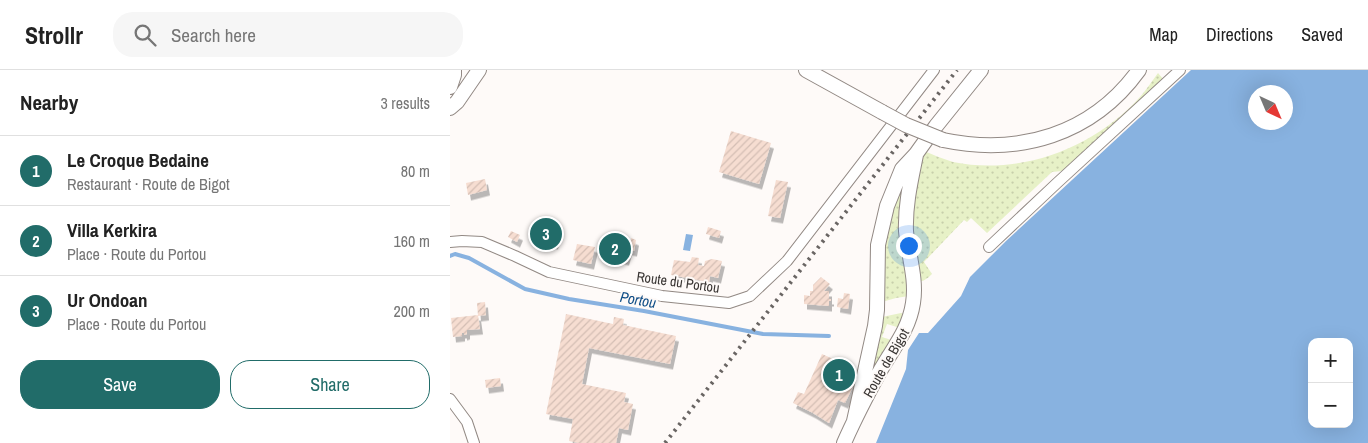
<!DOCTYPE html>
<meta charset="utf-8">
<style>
body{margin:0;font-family:"Archivo Narrow",sans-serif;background:#f6f6f6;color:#222}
.controls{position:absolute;right:15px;bottom:15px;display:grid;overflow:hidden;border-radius:10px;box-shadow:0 5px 20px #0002}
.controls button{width:45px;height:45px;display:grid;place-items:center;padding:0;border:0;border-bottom:1px solid #e0e0e0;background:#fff;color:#222;font:25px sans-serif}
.compass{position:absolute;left:798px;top:15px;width:45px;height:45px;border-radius:50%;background:#fff;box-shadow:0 5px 20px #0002;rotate:136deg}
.you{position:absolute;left:458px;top:175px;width:18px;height:18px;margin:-12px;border:4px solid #fff;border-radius:50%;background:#1a73e8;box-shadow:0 0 0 8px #1a73e833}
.badge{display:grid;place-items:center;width:32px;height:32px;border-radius:50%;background:#216c69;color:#fff;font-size:16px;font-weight:700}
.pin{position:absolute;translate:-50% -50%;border:2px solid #fff;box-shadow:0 1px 5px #0006}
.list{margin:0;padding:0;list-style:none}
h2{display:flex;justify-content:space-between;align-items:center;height:65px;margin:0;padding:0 20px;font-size:21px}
h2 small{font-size:16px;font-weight:400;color:#767676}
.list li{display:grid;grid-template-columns:32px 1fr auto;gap:15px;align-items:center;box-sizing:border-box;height:70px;padding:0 20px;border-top:1px solid #e0e0e0}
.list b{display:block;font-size:19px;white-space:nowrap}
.list p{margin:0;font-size:16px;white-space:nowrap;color:#767676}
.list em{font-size:16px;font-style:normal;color:#767676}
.actions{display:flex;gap:10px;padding:15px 20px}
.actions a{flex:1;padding:11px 0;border:1px solid #216c69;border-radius:20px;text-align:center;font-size:18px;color:#216c69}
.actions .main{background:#216c69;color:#fff}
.icon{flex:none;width:28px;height:28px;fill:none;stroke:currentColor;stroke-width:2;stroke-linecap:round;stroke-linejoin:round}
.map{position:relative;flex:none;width:918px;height:373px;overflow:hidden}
header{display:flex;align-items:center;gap:30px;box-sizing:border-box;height:70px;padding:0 25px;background:#fff;border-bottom:1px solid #e0e0e0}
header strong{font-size:24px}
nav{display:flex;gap:28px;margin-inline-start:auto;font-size:18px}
.search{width:350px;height:45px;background:#f6f6f6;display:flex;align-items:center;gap:12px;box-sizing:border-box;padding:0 18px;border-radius:20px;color:#767676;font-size:19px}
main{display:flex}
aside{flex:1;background:#fff}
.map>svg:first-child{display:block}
.grass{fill:url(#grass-dots)}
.water{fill:#88b2e0;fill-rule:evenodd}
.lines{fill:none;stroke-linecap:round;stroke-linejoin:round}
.stream{stroke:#88b2e0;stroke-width:4}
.building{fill:url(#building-hatch);filter:url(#shadow)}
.street-casing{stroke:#928984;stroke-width:12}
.secondary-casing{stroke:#928984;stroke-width:16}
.street{stroke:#fff;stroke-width:10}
.secondary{stroke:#fff;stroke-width:14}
.rail{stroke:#696563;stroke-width:4;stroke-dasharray:2.5 5;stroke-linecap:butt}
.secondary-bridge-casing{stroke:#928984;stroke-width:16;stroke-linecap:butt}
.secondary-bridge{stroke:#fff;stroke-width:14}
.labels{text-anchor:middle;stroke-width:4;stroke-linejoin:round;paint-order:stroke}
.street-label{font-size:14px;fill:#393533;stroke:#fefaf8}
.water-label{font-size:15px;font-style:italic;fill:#104e86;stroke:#fefaf8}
</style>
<header>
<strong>Strollr</strong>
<div class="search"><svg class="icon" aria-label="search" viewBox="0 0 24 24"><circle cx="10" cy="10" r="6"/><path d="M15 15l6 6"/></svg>Search here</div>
<nav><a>Map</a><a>Directions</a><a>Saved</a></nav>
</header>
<main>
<aside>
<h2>Nearby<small>3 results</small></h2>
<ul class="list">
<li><span class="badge">1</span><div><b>Le Croque Bedaine</b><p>Restaurant · Route de Bigot</p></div><em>80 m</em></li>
<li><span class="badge">2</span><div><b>Villa Kerkira</b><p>Place · Route du Portou</p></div><em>160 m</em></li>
<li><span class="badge">3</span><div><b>Ur Ondoan</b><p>Place · Route du Portou</p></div><em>200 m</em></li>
</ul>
<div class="actions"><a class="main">Save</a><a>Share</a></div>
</aside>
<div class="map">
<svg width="918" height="373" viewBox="0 0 918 373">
<defs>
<pattern id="grass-dots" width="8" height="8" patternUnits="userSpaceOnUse" patternTransform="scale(1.25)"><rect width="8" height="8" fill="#e7f1c7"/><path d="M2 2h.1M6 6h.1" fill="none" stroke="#c7cfab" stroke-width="1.8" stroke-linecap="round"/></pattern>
<pattern id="building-hatch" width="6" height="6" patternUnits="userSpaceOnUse" patternTransform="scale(1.25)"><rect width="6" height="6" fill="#f6ddd1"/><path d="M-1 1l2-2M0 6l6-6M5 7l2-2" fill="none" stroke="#d4beb4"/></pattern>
<filter id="shadow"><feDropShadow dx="3" dy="5.5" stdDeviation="0" flood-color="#0004"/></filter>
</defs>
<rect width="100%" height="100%" fill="#fefaf8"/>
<path class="grass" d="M708 3 714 10 654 66 612 101 602 102 537 163 521 148 517 152 514 150 474 192 482 204C479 207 474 212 469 211L462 155 468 96 474 81C484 85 493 89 503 92 571 106 644 78 690 27 696 20 702 11 708 3Z
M447 121 454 122 459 226 446 228 432 232V180Z
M451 243 456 245 450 258 437 254 432 267 441 270 421 305 432 247Z"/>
<path class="water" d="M741 0H918V373H426L456 299 458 280 469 263H478L511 226 520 207 556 171ZM806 22H836V52H806ZM862 272H899V354H862Z
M236 164 243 165 240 181 233 180Z"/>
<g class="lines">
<path class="stream" d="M0 186 5 184 19 188 75 219 119 229 194 241 313 264 379 266"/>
</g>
<path class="building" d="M281 61 321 73 309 114 269 102Z
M35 109 37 120 18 125 16 113Z
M326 110 338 112 330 148 318 146Z
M85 152 109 160 105 174 87 169 88 165 82 163Z
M258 157 271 161 269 168 256 164Z
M61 161 70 165 67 172 58 167Z
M181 168 186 170 184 181 179 180 176 190 150 184 153 169 180 175Z
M127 174 145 177 141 194 123 190Z
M242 187 249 188 248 195 254 196 255 191 262 189 272 191 268 208 260 206 259 212 221 205 224 190 240 192Z
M371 207 380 214 374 221H379V229H381V231H379V236L354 234V225L360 226V221H363V215Z
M394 223 400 224 398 239 387 237 388 228 393 229Z
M35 232 36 245 28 246 27 233Z
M116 244 163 254 164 247 174 249 173 255 226 266 220 294 139 278 132 314 176 323 174 332 183 334 178 360 169 358 166 373H129L119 371 123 349 96 344Z
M28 245 30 259 17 260V264L14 265V263H12V266L3 267 1 248Z
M372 284 392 293 391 295 400 299 398 302 408 306 395 333 388 330 379 353 363 343 343 333 348 322 354 324Z
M50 308 51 316 36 318 35 310Z"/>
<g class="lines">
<g class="street-casing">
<path id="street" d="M0 172 12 171 32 172 65 186 99 202 212 226 279 233 300 226 337 191 484 0
M539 177 607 113 730 0
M0 329 17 352 24 373"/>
</g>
<g class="secondary-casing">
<path id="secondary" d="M356 0 432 42
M0 17 4 5V0
M0 38 7 32 29 0
M493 70C569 86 642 65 689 0
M404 351 425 256 427 240 428 175 437 136 452 99 466 84 486 56 531 0
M394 373C405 348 417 325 430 301 443 278 459 260 463 233 467 209 458 184 456 161 455 135 461 110 466 85"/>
</g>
<use href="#street" class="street"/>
<use href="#secondary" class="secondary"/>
<path class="rail" d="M215 373 507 0"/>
<g class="secondary-bridge-casing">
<path id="secondary-bridge" d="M432 42 456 55 493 70"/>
</g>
<use href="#secondary-bridge" class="secondary-bridge"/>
</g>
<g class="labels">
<g class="street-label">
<text transform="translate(228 212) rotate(8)" y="5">Route du Portou</text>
<text transform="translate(436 293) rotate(-60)" y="5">Route de Bigot</text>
</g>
<g class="water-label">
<text transform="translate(188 230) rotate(10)" y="5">Portou</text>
</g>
</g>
</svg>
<div class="controls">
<button>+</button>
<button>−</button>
</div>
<svg class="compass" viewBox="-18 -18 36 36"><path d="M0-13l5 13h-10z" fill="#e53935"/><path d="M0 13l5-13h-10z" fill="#767676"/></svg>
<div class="you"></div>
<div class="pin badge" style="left:389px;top:305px">1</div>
<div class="pin badge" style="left:165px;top:179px">2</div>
<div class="pin badge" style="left:96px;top:164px">3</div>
</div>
</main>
